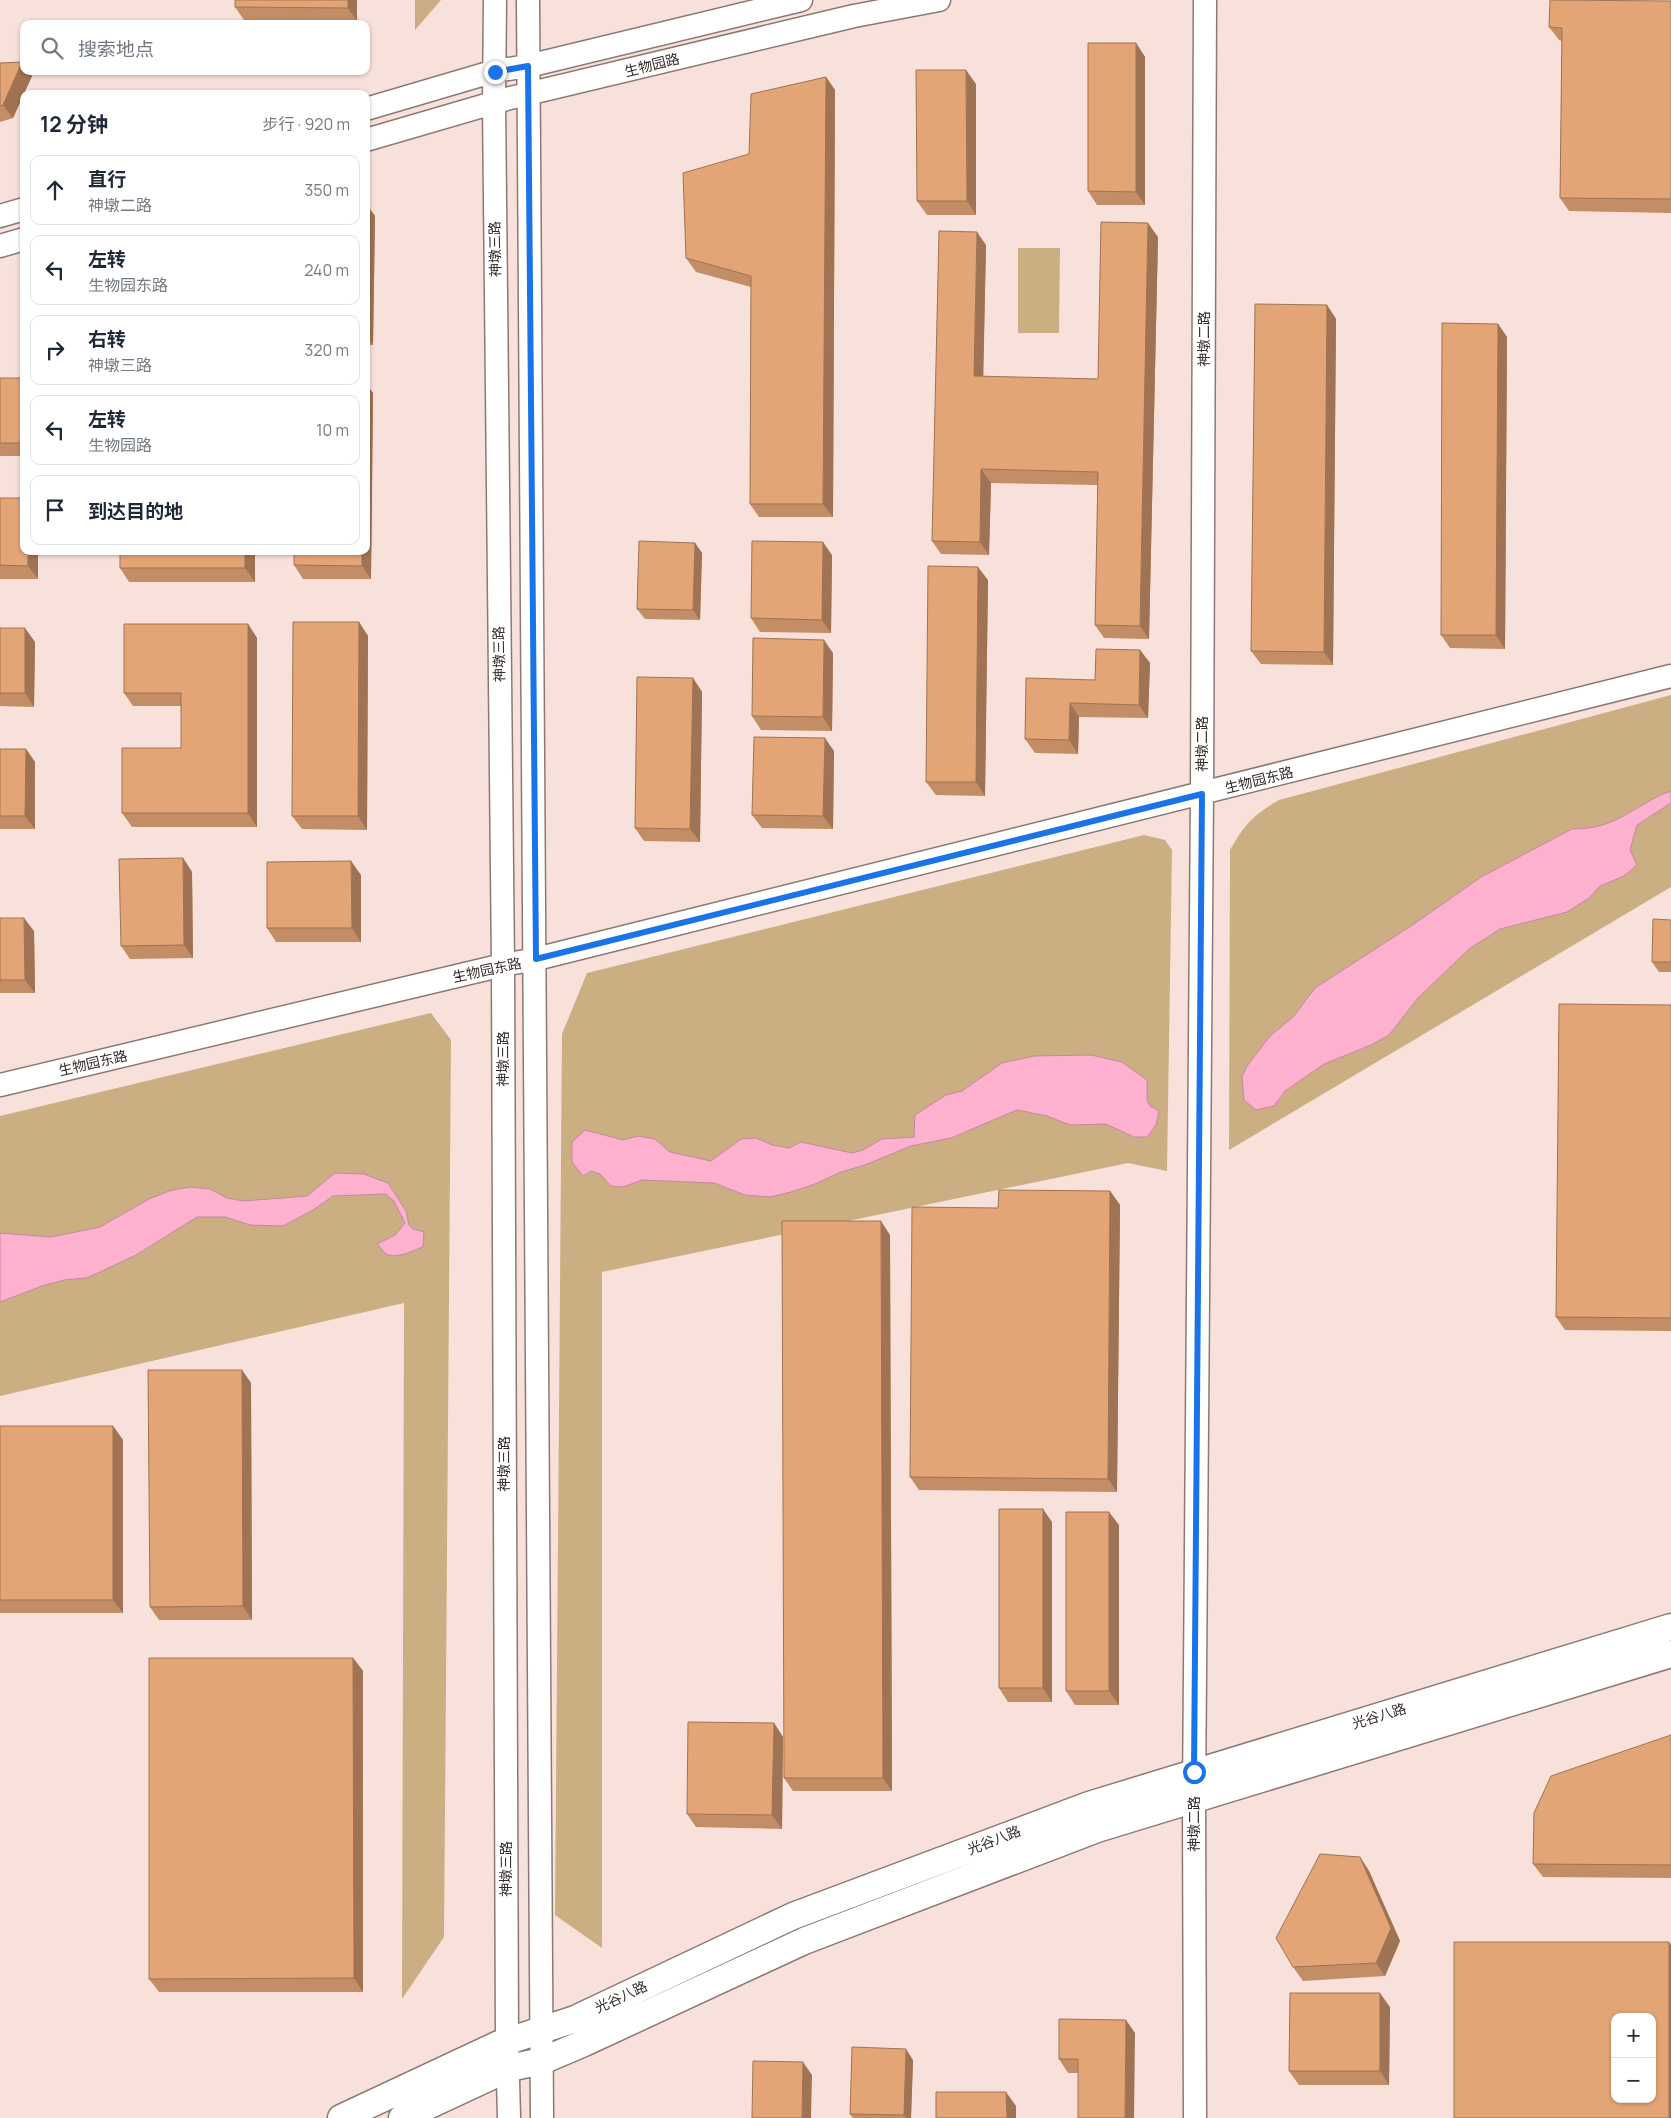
<!DOCTYPE html>
<html lang="zh">
<meta charset="utf-8">
<style>
body{margin:0;font-family:Manrope,"Noto Sans SC",sans-serif;background:#f6f6f7;color:#1f2937}
.controls{position:absolute;right:15px;bottom:15px;display:grid;overflow:hidden;border-radius:10px;box-shadow:0 1px 4px #0004}
.controls button{width:45px;height:45px;display:grid;place-items:center;padding:0;border:0;border-bottom:1px solid #e0e1e3;background:#fff;color:#1f2937;font:25px sans-serif}
.stop{position:absolute;width:15px;height:15px;margin:-11px;border:4px solid #1a73e8;border-radius:50%;background:#fff}
.stop.end{background:#1a73e8;border-color:#fff;box-shadow:0 1px 5px #0008}
.list{margin:0;padding:0;list-style:none}
h2{display:flex;justify-content:space-between;align-items:center;height:65px;margin:0;padding:0 20px;font-size:21px}
h2 small{font-size:16px;font-weight:400;color:#747a83}
.list li{display:grid;grid-template-columns:32px 1fr auto;gap:15px;align-items:center;box-sizing:border-box;height:70px;margin:0 10px 10px;padding:0 10px;border:1px solid #e0e1e3;border-radius:10px}
.list b{display:block;font-size:19px;white-space:nowrap}
.list p{margin:0;font-size:16px;white-space:nowrap;color:#747a83}
.list em{font-size:16px;font-style:normal;color:#747a83}
.icon{flex:none;width:28px;height:28px;fill:none;stroke:currentColor;stroke-width:2;stroke-linecap:round;stroke-linejoin:round}
.map{position:relative;flex:none;width:1671px;height:2118px;overflow:hidden}
.search{position:absolute;background:#fff;box-shadow:0 1px 4px #0004;left:20px;top:20px;width:350px;height:55px;display:flex;align-items:center;gap:12px;box-sizing:border-box;padding:0 18px;border-radius:10px;color:#747a83;font-size:19px}
.panel{position:absolute;background:#fff;box-shadow:0 1px 4px #0004;left:20px;top:90px;width:350px;height:465px;border-radius:10px}
.map>svg:first-child{display:block}
.green{fill:#cbaf83}
.water{fill:#feb1cf;stroke:#c2899e}
.lines{fill:none;stroke-linecap:round;stroke-linejoin:round}
.tertiary-casing{stroke:#8d7973;stroke-width:25}
.secondary-casing{stroke:#8d7973;stroke-width:29}
.tertiary{stroke:#fff;stroke-width:22}
.secondary{stroke:#fff;stroke-width:26}
.wall{fill:#c38d65}
.shaded-wall{fill:#9f7353}
.building{fill:#e3a476;stroke:#9f7353;fill-rule:evenodd}
.route{stroke:#1a73e8;stroke-width:6}
.labels{text-anchor:middle;stroke-width:4;stroke-linejoin:round;paint-order:stroke}
.street-label{font-size:14px;fill:#352c2a;stroke:#fff}
</style>
<div class="map">
<svg width="1671" height="2118" viewBox="0 0 1671 2118">
<rect width="100%" height="100%" fill="#f8e1da"/>
<path class="green" d="M415 0H441L415 30Z
M1018 248H1060L1059 333H1018Z
M1671 695V887L1229 1150 1230 850C1245 824 1253 815 1279 800Z
M1144 835 1165 840 1172 850 1167 1171 1128 1163 602 1272V1948L555 1915 562 1034 587 973Z
M431 1013 451 1040 444 1937 402 1999 404 1303 0 1396V1116Z"/>
<path class="water" d="M1671 791V803L1637 825 1630 850 1637 865 1624 876 1600 886 1589 898 1567 912 1500 929 1469 949 1418 998 1389 1035 1371 1045 1324 1064 1285 1091 1274 1106 1256 1110 1244 1100 1242 1077 1247 1066 1270 1036 1293 1017 1315 988 1414 924 1481 877 1572 829C1620 829 1632 805 1671 791Z
M1091 1055 1122 1062 1147 1080V1100L1150 1106 1159 1111 1156 1125 1147 1137H1134L1106 1124 1070 1125 1047 1116 1017 1110 951 1138 911 1146 865 1165 841 1172 815 1184 791 1192 770 1197 745 1195 714 1183 642 1180 623 1187 611 1186 600 1174 591 1171 583 1176 572 1162V1142L585 1130 623 1140 638 1136 655 1139 670 1152 711 1161 741 1139 756 1138 772 1145 789 1148 801 1142 852 1153 863 1150 882 1139 914 1137 915 1115 946 1095 962 1091 1002 1063 1034 1056Z
M335 1173 364 1174 388 1183 406 1211 409 1225 413 1229 424 1232 423 1247C414 1250 394 1261 385 1253 382 1251 380 1246 377 1244L395 1235 405 1223 394 1201 386 1194 333 1196 313 1210 283 1226 250 1225 225 1217H197L136 1255 100 1272 86 1278 64 1280 42 1286 0 1302V1233L51 1237 100 1227 149 1199 169 1191 189 1187 210 1189 227 1198 243 1201 307 1196Z"/>
<g class="lines">
<g class="tertiary-casing">
<path id="tertiary" d="M495 0 494 103 503 965 507 2041 509 2118
M528 0 542 2118
M366 109 495 71 528 66 801 0
M366 140 510 98 854 16 939 0
M0 216 24 209
M0 246 24 239
M0 1085 503 965 536 959 1671 676
M1195 2118 1194 1800 1202 794 1205 0"/>
</g>
<g class="secondary-casing">
<path id="secondary" d="M341 2118 499 2044 575 2019 793 1916 1089 1805 1671 1627
M402 2118 509 2068 542 2061 584 2043 804 1941 1097 1829 1671 1654"/>
</g>
<use href="#tertiary" class="tertiary"/>
<use href="#secondary" class="secondary"/>
</g>
<path class="wall" d="M235 0H357V21L244 20 235 7Z
M1648 1H1671V213L1569 211 1560 198 1562 41 1559 40 1549 27Z
M1136 43 1145 57V205H1097L1088 191Z
M22 62 24 64V71L32 76 13 118 0 122V63Z
M826 77 835 90 833 517H759L750 504 751 287 696 272 686 258 749 154Z
M976 84V215H927L917 201Z
M366 204 375 216 373 345H366Z
M1158 237 1149 639 1104 638 1095 625 1098 485 991 483 989 555 941 554 932 541 986 245 983 377 1098 379Z
M1327 305 1336 319 1333 665 1261 664 1251 651Z
M1498 324 1507 337 1505 649 1450 648 1441 635Z
M0 378H24V456H0Z
M366 384 373 393 371 579H303L294 565 366 551Z
M0 498 38 579H0Z
M695 543 702 553 700 620 645 619 637 609Z
M255 551V582H129L120 568Z
M832 555 831 633 760 632 751 618Z
M988 580 985 796 936 795 926 782Z
M359 622 368 636 367 830 302 829 292 816Z
M248 624 257 638V827H132L122 813 181 748V706H133L124 693Z
M0 628 35 642 34 707 0 706Z
M1140 650 1150 663 1148 718 1079 717 1078 754 1035 753 1025 739 1095 680Z
M833 653 832 731 761 730 752 716Z
M693 678 702 692 700 842 644 841 635 828Z
M0 749H26L35 762V829H0Z
M834 751 833 829 762 828 752 815Z
M183 858 192 872 193 958 130 959 121 946Z
M361 875V942H276L267 928Z
M0 918 34 931 35 993H0Z
M1671 920V972H1659L1652 962Z
M1671 1005V1331L1565 1330 1556 1317Z
M1110 1191 1120 1205 1117 1492 919 1490 910 1477 998 1208Z
M890 1235 892 1791H793L784 1778Z
M242 1370 251 1383 252 1620H159L150 1607Z
M0 1426H113L123 1440V1613H0Z
M1052 1522V1702H1008L999 1688Z
M1119 1525V1705H1075L1066 1691Z
M353 1658 363 1671V1992H159L149 1979Z
M774 1723 783 1737 782 1829 696 1827 687 1814Z
M1671 1735V1878L1543 1877 1533 1864Z
M1360 1857 1369 1871 1400 1941 1385 1976 1303 1981 1293 1967Z
M1390 2007 1389 2085H1299L1289 2071Z
M1135 2033 1078 2073H1068L1059 2059Z
M913 2060 911 2118H853L850 2114Z"/>
<path class="shaded-wall" d="M348 0H357V21L348 8Z
M1136 43 1145 57V205L1136 192Z
M22 62 24 64V71H29L32 76 13 118 3 105Z
M966 70 976 84V215L967 201Z
M826 77 835 90 833 517 823 504Z
M366 204 375 216 373 345 366 335Z
M1148 223 1158 237 1149 639 1140 626Z
M977 232 986 245 983 390 974 376Z
M1327 305 1336 319 1333 665 1324 652Z
M1498 324 1507 337 1505 649 1496 635Z
M366 384 373 393 371 579 362 566V551H366Z
M981 469 991 483 989 555 980 542Z
M823 542 832 555 831 633 822 620Z
M695 543 702 553 700 620 693 610Z
M28 551H38V579L28 566Z
M245 551H255V582L245 568Z
M978 567 988 580 985 796 976 782Z
M359 622 368 636 367 830 358 816Z
M248 624 257 638V827L248 813Z
M25 628 35 642 34 707 25 693Z
M824 640 833 653 832 731 823 717Z
M1140 650 1150 663 1148 718 1139 705Z
M693 678 702 692 700 842 690 829Z
M1070 703 1079 717 1078 754 1069 740Z
M825 738 834 751 833 829 823 816Z
M26 749 35 762V829L25 816Z
M183 858 192 872 193 958 184 945Z
M351 861 361 875V942L352 928Z
M24 918 34 931 35 993 25 980Z
M1110 1191 1120 1205 1117 1492 1108 1479Z
M881 1221 890 1235 892 1791 883 1778Z
M242 1370 251 1383 252 1620 243 1606Z
M113 1426 123 1440V1613L113 1600Z
M1043 1509 1052 1522V1702L1043 1688Z
M1109 1512 1119 1525V1705L1109 1691Z
M353 1658 363 1671V1992L354 1978Z
M774 1723 783 1737 782 1829 772 1815Z
M1360 1857 1369 1871 1400 1941 1385 1976 1376 1963Z
M1669 1942 1671 1945V2118H1669Z
M1380 1993 1390 2007 1389 2085 1380 2071Z
M1126 2020 1135 2033 1134 2118H1125Z
M906 2049 913 2060 911 2118H906L904 2115Z
M803 2062 812 2075 811 2118H802Z
M1006 2092 1016 2106V2118H1007Z"/>
<path class="building" d="M235 0H348V8L235 7Z
M1550 0 1671 1V199L1560 198 1562 28 1549 27Z
M1088 43H1136V192L1088 191Z
M22 62 3 105 0 106V63Z
M916 70H966L967 201H917Z
M826 77 823 504H750L751 276 686 258 683 173 749 154 751 94Z
M1101 222 1148 223 1140 626 1095 625 1098 472 981 469 980 542 932 541 939 231 977 232 974 376 1098 379Z
M1255 304 1327 305 1324 652 1251 651Z
M1442 323 1498 324 1496 635H1441Z
M0 378H24V443H0Z
M0 498H24V551H28V566L0 565Z
M639 541 695 543 693 610 637 609Z
M752 541 823 542 822 620 751 618Z
M120 551H245V568H120Z
M294 551H362V566L294 565Z
M928 566 978 567 976 782H926Z
M293 622H359L358 816H292Z
M124 624H248V813H122V748H181V693H124Z
M0 628H25V693H0Z
M753 638 824 640 823 717 752 716Z
M1096 649 1140 650 1139 705 1070 703 1069 740 1025 739 1026 678 1095 680Z
M637 677 693 678 690 829 635 828Z
M754 737 825 738 823 816 752 815Z
M0 749H26L25 816H0Z
M183 858 184 945 121 946 119 859Z
M351 861 352 928H267V862Z
M0 918H24L25 980H0Z
M1653 919 1671 920V962H1652Z
M1559 1004 1671 1005V1318L1556 1317Z
M999 1190 1110 1191 1108 1479 910 1477 912 1207 998 1208Z
M782 1221H881L883 1778H784Z
M148 1370H242L243 1606 150 1607Z
M0 1426H113V1600H0Z
M999 1509H1043V1688H999Z
M1066 1512H1109V1691H1066Z
M149 1658H353L354 1978 149 1979Z
M688 1722 774 1723 772 1815 687 1814Z
M1671 1735V1865L1533 1864 1534 1813 1551 1776Z
M1320 1854 1360 1857 1391 1928 1376 1963 1293 1967 1276 1938Z
M1454 1942H1669V2118H1454ZM1615 2017H1652V2099H1615Z
M1290 1993H1380V2071H1289Z
M1059 2019 1126 2020 1125 2118H1078V2059H1059Z
M852 2047 906 2049 904 2115 850 2114Z
M753 2061 803 2062 802 2118H752Z
M936 2092H1006L1007 2118H936Z"/>
<g class="lines">
<path class="route" d="M495 72 528 66 536 959 1202 794 1194 1772"/>
</g>
<g class="labels">
<g class="street-label">
<text transform="translate(652 65) rotate(-14)" y="5">生物园路</text>
<text transform="translate(495 249) rotate(-91)" y="5">神墩三路</text>
<text transform="translate(1204 339) rotate(-90)" y="5">神墩二路</text>
<text transform="translate(499 654) rotate(-91)" y="5">神墩三路</text>
<text transform="translate(1202 744) rotate(-90)" y="5">神墩二路</text>
<text transform="translate(1259 780) rotate(-14)" y="5">生物园东路</text>
<text transform="translate(487 970) rotate(-12)" y="5">生物园东路</text>
<text transform="translate(503 1059) rotate(-90)" y="5">神墩三路</text>
<text transform="translate(93 1063) rotate(-13)" y="5">生物园东路</text>
<text transform="translate(504 1464) rotate(-90)" y="5">神墩三路</text>
<text transform="translate(1379 1716) rotate(-17)" y="5">光谷八路</text>
<text transform="translate(1194 1824) rotate(-90)" y="5">神墩二路</text>
<text transform="translate(994 1840) rotate(-21)" y="5">光谷八路</text>
<text transform="translate(506 1869) rotate(-90)" y="5">神墩三路</text>
<text transform="translate(621 1997) rotate(-25)" y="5">光谷八路</text>
</g>
</g>
</svg>
<div class="controls">
<button>+</button>
<button>−</button>
</div>
<div class="stop" style="left:1194px;top:1772px"></div>
<div class="stop end" style="left:495px;top:72px"></div>
<div class="search"><svg class="icon" aria-label="search" viewBox="0 0 24 24"><circle cx="10" cy="10" r="6"/><path d="M15 15l6 6"/></svg>搜索地点</div>
<section class="panel">
<h2>12 分钟<small>步行 · 920 m</small></h2>
<ul class="list">
<li><svg class="icon" aria-label="ahead" viewBox="0 0 24 24"><path d="M12 20V5M6 11l6-6 6 6"/></svg><div><b>直行</b><p>神墩二路</p></div><em>350 m</em></li>
<li><svg class="icon" aria-label="left" viewBox="0 0 24 24"><path d="M17 20v-9H6M10 6l-5 5 5 5"/></svg><div><b>左转</b><p>生物园东路</p></div><em>240 m</em></li>
<li><svg class="icon" aria-label="right" viewBox="0 0 24 24"><path d="M7 20v-9h11M14 6l5 5-5 5"/></svg><div><b>右转</b><p>神墩三路</p></div><em>320 m</em></li>
<li><svg class="icon" aria-label="left" viewBox="0 0 24 24"><path d="M17 20v-9H6M10 6l-5 5 5 5"/></svg><div><b>左转</b><p>生物园路</p></div><em>10 m</em></li>
<li><svg class="icon" aria-label="arrive" viewBox="0 0 24 24"><path d="M6 21V4h12l-3 4 3 4H6"/></svg><div><b>到达目的地</b></div></li>
</ul>
</section>
</div>
